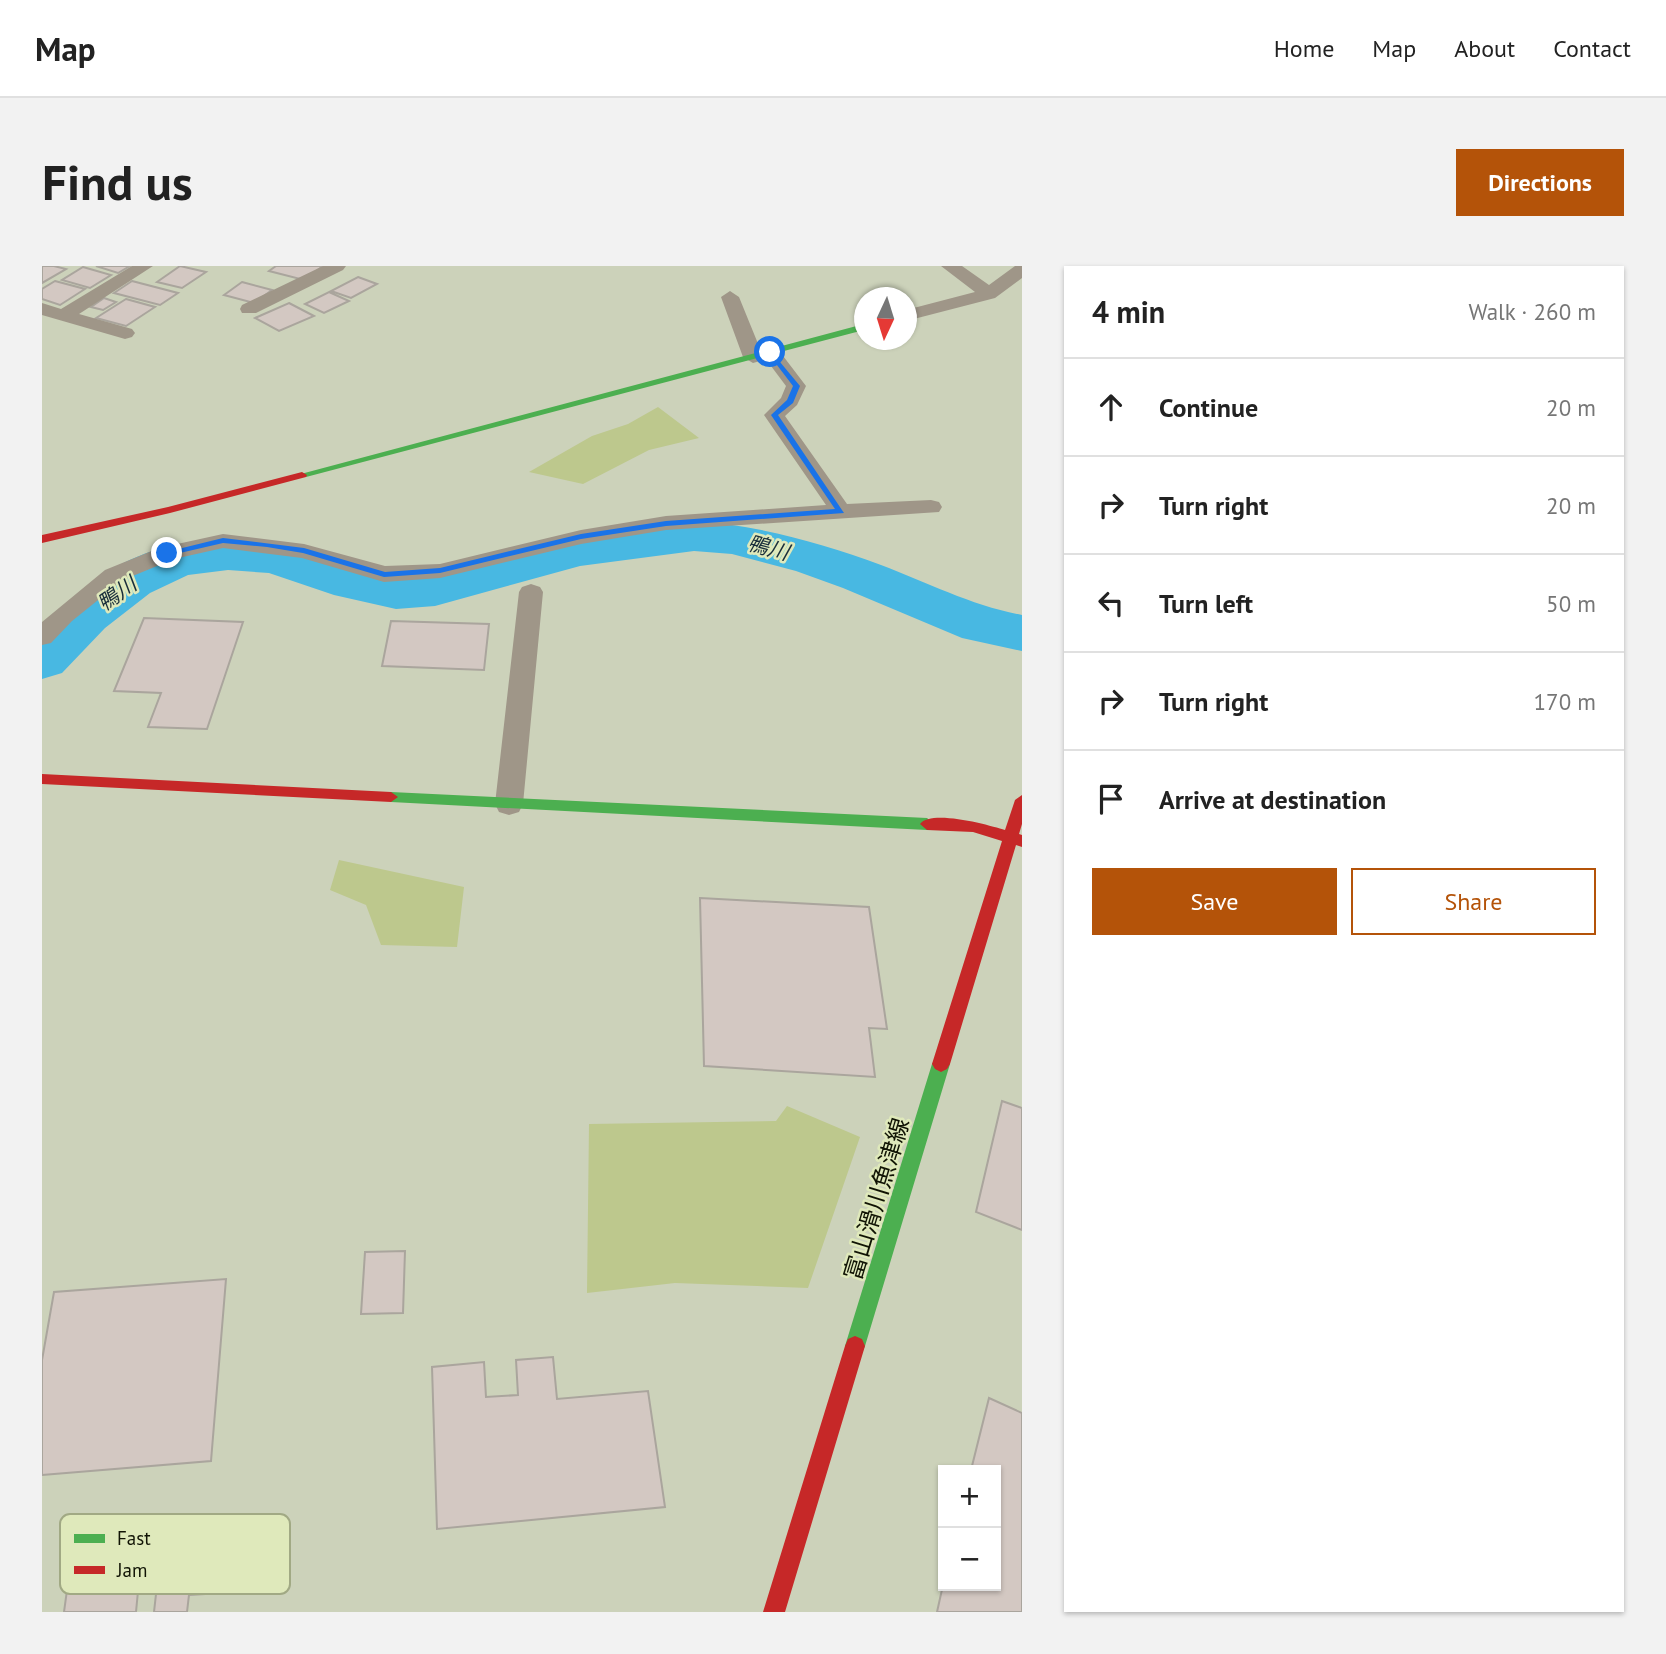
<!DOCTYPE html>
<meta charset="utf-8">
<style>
body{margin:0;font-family:"PT Sans","Noto Sans JP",sans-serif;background:#f2f2f2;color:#222}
.controls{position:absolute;right:21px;bottom:21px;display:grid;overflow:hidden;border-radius:0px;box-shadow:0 2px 5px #0004}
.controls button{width:63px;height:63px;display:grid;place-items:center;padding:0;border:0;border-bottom:2px solid #e0e0e0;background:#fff;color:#222;font:35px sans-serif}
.compass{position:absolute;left:812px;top:21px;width:63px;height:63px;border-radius:50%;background:#fff;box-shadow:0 2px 5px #0004;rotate:184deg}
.stop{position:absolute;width:21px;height:21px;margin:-16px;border:5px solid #1a73e8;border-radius:50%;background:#fff}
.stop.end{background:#1a73e8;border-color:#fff;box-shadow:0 2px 7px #0008}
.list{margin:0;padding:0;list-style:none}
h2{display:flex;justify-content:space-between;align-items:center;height:91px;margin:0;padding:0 28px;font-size:30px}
h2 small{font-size:23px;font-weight:400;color:#767676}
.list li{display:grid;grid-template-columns:46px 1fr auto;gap:21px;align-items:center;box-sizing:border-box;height:98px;padding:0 28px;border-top:2px solid #e0e0e0}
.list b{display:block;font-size:26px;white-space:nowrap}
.list em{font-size:23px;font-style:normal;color:#767676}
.actions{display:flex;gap:14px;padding:21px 28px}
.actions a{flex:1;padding:16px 0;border:2px solid #b45309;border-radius:0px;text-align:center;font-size:24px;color:#b45309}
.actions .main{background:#b45309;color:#fff}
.icon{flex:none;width:38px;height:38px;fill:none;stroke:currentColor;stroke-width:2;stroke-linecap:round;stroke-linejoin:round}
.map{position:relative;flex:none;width:980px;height:1346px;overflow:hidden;border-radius:0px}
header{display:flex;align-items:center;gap:42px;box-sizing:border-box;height:98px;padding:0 35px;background:#fff;border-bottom:2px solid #e0e0e0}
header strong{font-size:33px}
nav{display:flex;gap:38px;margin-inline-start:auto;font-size:24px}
.intro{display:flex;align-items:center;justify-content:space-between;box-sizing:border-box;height:168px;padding:0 42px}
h1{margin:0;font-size:49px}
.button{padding:18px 32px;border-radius:0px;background:#b45309;color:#fff;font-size:24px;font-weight:700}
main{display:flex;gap:42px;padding:0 42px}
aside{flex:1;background:#fff;border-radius:0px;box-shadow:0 2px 5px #0004}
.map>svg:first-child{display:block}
.green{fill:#bdc88d}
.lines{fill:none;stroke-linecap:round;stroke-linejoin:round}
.river{fill:#48b8e2;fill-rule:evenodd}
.building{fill:#d3c8c2;stroke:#aaa59d;stroke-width:2}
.street{fill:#9f9688;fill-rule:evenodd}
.fast{fill:#4caf50;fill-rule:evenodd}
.jam{fill:#c62828;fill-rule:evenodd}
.route{fill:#1a73e8}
.labels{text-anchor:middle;stroke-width:5;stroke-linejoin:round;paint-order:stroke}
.far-water-label{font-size:21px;font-style:italic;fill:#192e3b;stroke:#dfe9bb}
.street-label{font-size:24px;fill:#101304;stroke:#dfe9bb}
.key{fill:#dfe9bb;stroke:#a1a984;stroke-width:2}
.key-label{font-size:19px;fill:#101304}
</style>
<header>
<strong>Map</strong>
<nav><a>Home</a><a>Map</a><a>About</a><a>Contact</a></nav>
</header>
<div class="intro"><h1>Find us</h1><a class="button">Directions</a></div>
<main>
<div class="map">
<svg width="980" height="1346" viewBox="0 0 980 1346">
<rect width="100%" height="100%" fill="#ccd2ba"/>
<path class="green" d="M616 141 657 172 607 184 541 218 487 206 550 170 586 158Z
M297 594 422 621 415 681 339 679 324 639 288 624Z
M745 840 818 871 766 1022 633 1017 545 1027 547 858 734 855Z"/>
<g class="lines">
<path class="river" d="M652 255C715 259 780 277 839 299 886 317 931 340 980 349V385L920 372 801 322 754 305 690 288 652 285 538 300 393 340 354 343 292 329 227 307 186 304 146 309 108 327 63 362 20 407 0 413V362C21 341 44 320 69 304 119 273 192 265 249 280 283 290 320 309 356 309 413 310 476 283 531 270 570 261 612 260 652 255Z"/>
</g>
<path class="building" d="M0 0H12L24 3 0 17Z
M54 0H88L76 7Z
M138 0 164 6 140 22 115 16Z
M234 0H281L262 14 227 5Z
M41 1 69 9 48 22 20 14Z
M316 11 335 18 309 32 289 25Z
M13 15 43 23 18 39 0 33V23Z
M90 15 136 27 118 39 72 27Z
M200 16 230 24 212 37 182 29Z
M287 26 307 35 282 47 263 38Z
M62 32 74 36 61 44 49 41Z
M84 33 113 41 84 60 54 52Z
M247 37 272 50 237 65 213 52Z
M102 352 201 356 165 463 106 461 119 427 72 425Z
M349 355 447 358 442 404 340 400Z
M658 632 827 641 845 763 827 762 833 811 662 800Z
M960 835 980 842V964L934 946Z
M363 985 361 1047 319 1048 323 986Z
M184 1013 169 1195 0 1209V1094L12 1026Z
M511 1091 515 1133 606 1125 623 1241 395 1263 390 1101 442 1096 444 1131 476 1129 474 1094Z
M947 1132 980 1147V1346H895L901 1319 954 1320V1204H929Z
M103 1252 94 1346H22L34 1258Z
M186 1254 179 1327 147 1329 145 1346H112L122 1257Z"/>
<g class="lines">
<path class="street" d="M90 0H111L37 48 90 63 93 67 90 71 83 73 0 49V37L19 43Z
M281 0H304L301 4 214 47H200L198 43 200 39Z
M899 0H920L947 19 973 0H980V12L953 32 864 55V44L933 26Z
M688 25 697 31 719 85 728 80 735 82 764 120 755 139 743 150 805 238 889 234 897 236 900 241 897 246 624 264 539 278 398 312 342 316 260 292 181 282 132 293 81 314 30 355 9 377 0 379V356L63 304 117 282 181 268 262 278 343 300 398 298 539 264 624 250 784 239 722 149 739 132 744 120 720 88 718 95 711 97 701 91 679 31Z
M489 318 498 321 501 326 481 538 477 546 467 549 457 546 453 538 477 326 480 321Z"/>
<path class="fast" d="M822 58V64L264 211 255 209Z
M349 526 885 552 892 558 885 564 349 536 342 531Z
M899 790 905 793 908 798 823 1080 820 1087 813 1090 806 1087 803 1080 890 798 893 793Z"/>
<path class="jam" d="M260 206 265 209 264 211 128 247 0 277V269L126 241Z
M0 508 349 526 356 531 349 536 0 518Z
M980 529V558L977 568 980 569V581L974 579 908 798 905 803 899 806 893 803 890 798 960 575 931 566 885 564 878 558C889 543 947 559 963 564L973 534Z
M813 1070 820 1073 823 1080 743 1346H721L803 1080 806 1073Z"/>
</g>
<path class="route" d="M728 84 758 120 751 137 736 149 802 247 624 260 539 273 398 307 342 311 261 287 225 281 181 277 125 290 120 287 181 272 262 282 343 306 398 302 539 268 624 255 793 243 729 149 745 134 751 120 725 86Z"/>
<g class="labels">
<g class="far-water-label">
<text transform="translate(726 282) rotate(15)" y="7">鴨川</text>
<text transform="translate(75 328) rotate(-35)" y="7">鴨川</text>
</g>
<g class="street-label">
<text transform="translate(835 933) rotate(-73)" y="8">富山滑川魚津線</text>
</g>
</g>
<rect x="18" y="1248" width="230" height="80" rx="10" class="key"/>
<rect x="32" y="1268" width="31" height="9" fill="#4caf50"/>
<rect x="32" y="1300" width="31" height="8" fill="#c62828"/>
<g class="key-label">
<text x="75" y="1279">Fast</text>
<text x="75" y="1311">Jam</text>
</g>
</svg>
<div class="controls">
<button>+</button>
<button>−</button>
</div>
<svg class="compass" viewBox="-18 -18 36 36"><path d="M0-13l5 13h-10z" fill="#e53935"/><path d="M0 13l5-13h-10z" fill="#767676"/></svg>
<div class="stop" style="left:728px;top:86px"></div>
<div class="stop end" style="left:125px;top:287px"></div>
</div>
<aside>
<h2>4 min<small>Walk · 260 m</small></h2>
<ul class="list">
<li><svg class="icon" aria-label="ahead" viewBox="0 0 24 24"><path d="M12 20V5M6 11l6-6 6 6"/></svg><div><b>Continue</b></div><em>20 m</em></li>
<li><svg class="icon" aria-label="right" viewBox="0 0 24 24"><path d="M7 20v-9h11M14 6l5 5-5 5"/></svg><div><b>Turn right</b></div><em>20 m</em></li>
<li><svg class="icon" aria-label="left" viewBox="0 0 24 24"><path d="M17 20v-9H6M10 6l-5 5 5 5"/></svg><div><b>Turn left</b></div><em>50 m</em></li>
<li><svg class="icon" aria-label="right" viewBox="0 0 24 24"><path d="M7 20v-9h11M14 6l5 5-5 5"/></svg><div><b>Turn right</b></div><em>170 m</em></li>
<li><svg class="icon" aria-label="arrive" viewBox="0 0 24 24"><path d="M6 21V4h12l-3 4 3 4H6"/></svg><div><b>Arrive at destination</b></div></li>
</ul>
<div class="actions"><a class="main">Save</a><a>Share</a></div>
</aside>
</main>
